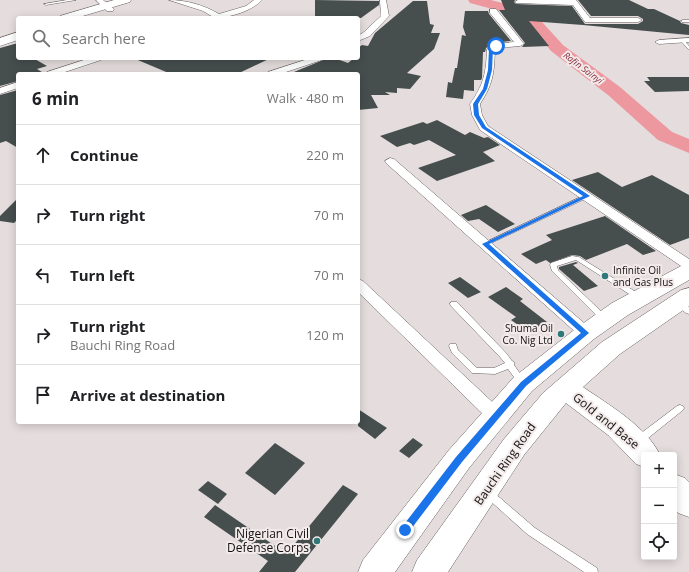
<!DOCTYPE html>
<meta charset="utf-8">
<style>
body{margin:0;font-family:"Open Sans",sans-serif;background:#f6f6f6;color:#202124}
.controls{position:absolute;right:12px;bottom:12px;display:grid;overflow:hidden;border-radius:4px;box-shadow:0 2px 10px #0003}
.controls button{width:36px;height:36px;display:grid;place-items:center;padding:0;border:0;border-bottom:1px solid #e0e0e0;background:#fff;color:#202124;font:20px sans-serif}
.stop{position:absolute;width:12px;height:12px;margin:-9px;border:3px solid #1a73e8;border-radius:50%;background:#fff}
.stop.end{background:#1a73e8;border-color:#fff;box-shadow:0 1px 4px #0008}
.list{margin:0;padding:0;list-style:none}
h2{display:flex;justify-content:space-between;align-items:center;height:52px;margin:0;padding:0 16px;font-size:17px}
h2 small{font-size:13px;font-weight:400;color:#757577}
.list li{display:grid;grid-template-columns:26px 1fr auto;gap:12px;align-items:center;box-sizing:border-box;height:60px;padding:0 16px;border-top:1px solid #e0e0e0}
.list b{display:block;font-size:15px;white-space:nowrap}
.list p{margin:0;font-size:13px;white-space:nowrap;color:#757577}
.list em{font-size:13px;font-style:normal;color:#757577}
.icon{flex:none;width:22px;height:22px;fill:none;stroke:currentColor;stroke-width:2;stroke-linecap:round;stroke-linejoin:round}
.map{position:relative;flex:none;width:689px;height:572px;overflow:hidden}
.search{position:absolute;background:#fff;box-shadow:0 2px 10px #0003;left:16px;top:16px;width:344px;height:44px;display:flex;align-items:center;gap:10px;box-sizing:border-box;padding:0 14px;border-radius:4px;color:#757577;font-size:15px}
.panel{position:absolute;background:#fff;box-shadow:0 2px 10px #0003;left:16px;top:72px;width:344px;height:352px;border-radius:4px}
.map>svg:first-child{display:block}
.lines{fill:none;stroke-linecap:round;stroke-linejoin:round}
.river{fill:#ec989e;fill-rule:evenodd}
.building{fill:#464e4e}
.lane-casing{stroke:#686161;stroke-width:1}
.street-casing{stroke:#686161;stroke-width:1}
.primary-casing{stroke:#686161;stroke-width:1}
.highway-casing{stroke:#686161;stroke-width:1}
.lane{fill:#fff;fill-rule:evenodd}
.street{fill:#fff;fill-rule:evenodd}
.primary{fill:#fff;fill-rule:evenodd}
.highway{fill:#fff;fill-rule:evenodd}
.route{fill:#1a73e8}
.poi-dot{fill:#2e787a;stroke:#f3eaea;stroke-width:1.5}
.labels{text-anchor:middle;stroke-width:4;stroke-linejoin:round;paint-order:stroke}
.far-water-label{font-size:9px;font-style:italic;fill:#7f1e30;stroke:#f3eaea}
.poi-label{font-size:10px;fill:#141111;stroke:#f3eaea;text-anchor:start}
.near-street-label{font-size:12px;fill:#141111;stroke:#f3eaea}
.near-poi-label{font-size:12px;fill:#141111;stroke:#f3eaea;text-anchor:end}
</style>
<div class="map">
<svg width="689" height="572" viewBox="0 0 689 572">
<rect width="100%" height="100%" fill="#e5dddd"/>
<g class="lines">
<path class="river" d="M468 0H491L532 11 563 45 620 87 672 132 689 139V153L658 140 608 95 551 51 522 17 470 3Z"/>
</g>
<path class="building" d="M315 0 379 1V5L361 18H315Z
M501 0H515L514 2 516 4 572 6 585 24H638L643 21V19L638 16H591L578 0H629L648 9H654L680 21 681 23 689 25V35L583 25 529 21 549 46 522 47 525 43 499 10H505Z
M413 1H427L430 24 434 25 431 33H440L434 49 407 73 421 76 410 89 397 88V93L385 92 390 95H371L378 108 358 110V74L336 72V74H289L328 58H334L348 63 354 58H358V48L362 45 368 46 375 33Z
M465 11H488L489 14 511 41 493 43 486 48 485 52H483L482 78 481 80H474V91L464 90 463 99 446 97 448 82 452 83 455 68H457L462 35 466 36 463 27Z
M18 43V58H33L47 66 37 69 45 74H18V81L0 86V48Z
M133 58H271L237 74H171Z
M647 77H689V91L655 92 644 81H650Z
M18 90V148L6 141 0 143V95Z
M437 120 465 135 470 132 484 138 488 137 500 145 483 152 495 161 437 181 418 168 456 155 429 140 414 145 410 143 397 147 380 136 423 122 427 124Z
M598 172 622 187 652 175 689 195V238L670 245 572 180Z
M18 198V219L14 223 0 221V216Z
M486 205 515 224 498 232 479 219 468 221 461 215Z
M605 216 656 251 643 255 627 244 586 260 580 256 572 255 550 263 546 260 536 264 521 254 552 240 546 235Z
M576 262 578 263 573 265 598 286 584 291 559 269V267Z
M460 277 481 292 468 298 448 283Z
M506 287 523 299 520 301 547 322 528 332 511 320 516 317 488 297Z
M358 409 387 428 375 439 358 426Z
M413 438 423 445 409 458 399 451Z
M275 443 305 463 275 495 245 473Z
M208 481 227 494 218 504 198 490Z
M343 485 358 494 295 572H259L268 561 204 517 215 505 281 550 287 544 292 547Z"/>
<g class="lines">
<g class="lane-casing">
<path id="lane" d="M67 0H76L46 5 44 4Z
M683 20H689V22H682L681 21Z
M681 39H683L689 46V50L681 41Z
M587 194 590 196 589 197 487 245 485 246 482 244Z
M572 256 579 257 644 297 640 299H637L576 260 557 266 558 270 608 318 604 321 601 320 552 271 550 265 551 263Z
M676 301H682L689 307V314L686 313 676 305 675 303Z
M451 302H457L506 353 512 361 514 362V365L526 382 525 384 522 385 519 384 508 369 495 374 472 373 452 353 449 346 450 344H456L458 350 477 368H494L505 363 500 357 451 306 450 304Z
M680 405 683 406 684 408 683 410 642 443 639 444 636 443 635 440 636 437 677 406Z
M489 490 492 491 535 528 597 568 598 572H584L527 534 486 497 484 494 486 491Z"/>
</g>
<g class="street-casing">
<path id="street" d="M96 0H103L114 9 113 11H107Z
M169 0C186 0 204 5 219 14L246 6 254 0H262C251 12 228 18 212 18L213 17 203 11Z
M380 0H386L389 16 370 36 358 41V36L364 32 381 16Z
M518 0H576L590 18H638L642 20 638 22H585L573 5 516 3 515 2Z
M490 9H496L524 44 520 46 498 48 495 50C494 74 493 84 480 104L482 115 488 126 689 259V269L684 268 480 130 472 115 470 104C484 84 486 73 487 49L493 44 514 42 490 13Z
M689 38V42L659 44 655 42 659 40Z
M90 58H102L101 60 59 74H46L47 72Z
M311 58H323L322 60 280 74H267L268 72Z
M18 82V88L0 94V88Z
M390 158 394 159 591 329 594 333 591 337 586 338 581 337 386 163 385 161Z
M358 279 363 281 503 412 506 417 503 422 497 424 491 422 358 292Z"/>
</g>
<g class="primary-casing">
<path id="primary" d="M689 264V280L628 315 594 339 532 391 469 468 395 572H358L363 560 449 450 514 377 578 327 612 303 681 266Z
M689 288V306L620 354 583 387C609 405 647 427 660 455H644V467L636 464 608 435 566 403 524 455 448 572H412L417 560 504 439 543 393 602 342 681 290Z
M674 474 685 478 689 482V517L678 513 674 508Z"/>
</g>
<g class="highway-casing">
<path id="highway" d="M114 0H131L130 2 76 18H58L60 16Z
M18 32V40L0 46V38Z"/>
</g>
<use href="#lane" class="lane"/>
<use href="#street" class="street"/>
<use href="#primary" class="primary"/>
<use href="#highway" class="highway"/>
</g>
<path class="route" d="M495 45 498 46 493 49 492 70 487 89 478 104 479 115 486 127 590 196 489 244 589 333 526 386 462 462 408 533 405 534 402 533 400 530 402 527 456 457 521 382 581 333 482 244 583 196 482 128 474 115 473 104 483 89 488 70 489 49Z"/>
<g class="poi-dot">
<circle cx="605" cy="276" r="4"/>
<circle cx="561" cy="334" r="4"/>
<circle cx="317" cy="541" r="4"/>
</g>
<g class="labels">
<g class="far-water-label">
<text transform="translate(583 68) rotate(37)" y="3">Rafin Sainyi</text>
</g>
<g class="poi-label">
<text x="613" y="274">Infinite Oil<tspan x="613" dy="12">and Gas Plus</tspan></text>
<text x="553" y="332" text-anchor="end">Shuma Oil<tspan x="553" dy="12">Co. Nig Ltd</tspan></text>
</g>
<g class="near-street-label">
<text transform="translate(606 421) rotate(39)" y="4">Gold and Base</text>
<text transform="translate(505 464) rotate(-55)" y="4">Bauchi Ring Road</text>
</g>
<g class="near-poi-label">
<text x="309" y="538">Nigerian Civil<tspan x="309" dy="14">Defense Corps</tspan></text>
</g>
</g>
</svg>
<div class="controls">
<button>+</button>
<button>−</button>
<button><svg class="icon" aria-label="locate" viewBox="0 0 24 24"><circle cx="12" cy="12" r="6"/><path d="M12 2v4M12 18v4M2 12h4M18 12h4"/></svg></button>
</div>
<div class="stop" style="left:496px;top:46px"></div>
<div class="stop end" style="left:405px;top:530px"></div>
<div class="search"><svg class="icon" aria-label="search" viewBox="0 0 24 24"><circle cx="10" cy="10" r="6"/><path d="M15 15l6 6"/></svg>Search here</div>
<section class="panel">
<h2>6 min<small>Walk · 480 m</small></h2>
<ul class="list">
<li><svg class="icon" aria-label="ahead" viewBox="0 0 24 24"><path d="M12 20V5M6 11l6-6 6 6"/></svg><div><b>Continue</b></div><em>220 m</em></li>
<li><svg class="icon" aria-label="right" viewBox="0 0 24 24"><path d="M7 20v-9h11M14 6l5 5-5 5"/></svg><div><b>Turn right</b></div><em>70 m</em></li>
<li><svg class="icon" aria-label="left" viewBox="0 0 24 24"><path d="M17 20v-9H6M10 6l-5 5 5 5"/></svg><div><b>Turn left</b></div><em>70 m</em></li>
<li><svg class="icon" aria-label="right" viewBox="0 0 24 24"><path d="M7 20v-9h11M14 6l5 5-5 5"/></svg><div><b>Turn right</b><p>Bauchi Ring Road</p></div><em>120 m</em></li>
<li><svg class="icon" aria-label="arrive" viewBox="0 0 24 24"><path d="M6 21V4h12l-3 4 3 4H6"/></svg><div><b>Arrive at destination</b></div></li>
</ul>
</section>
</div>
